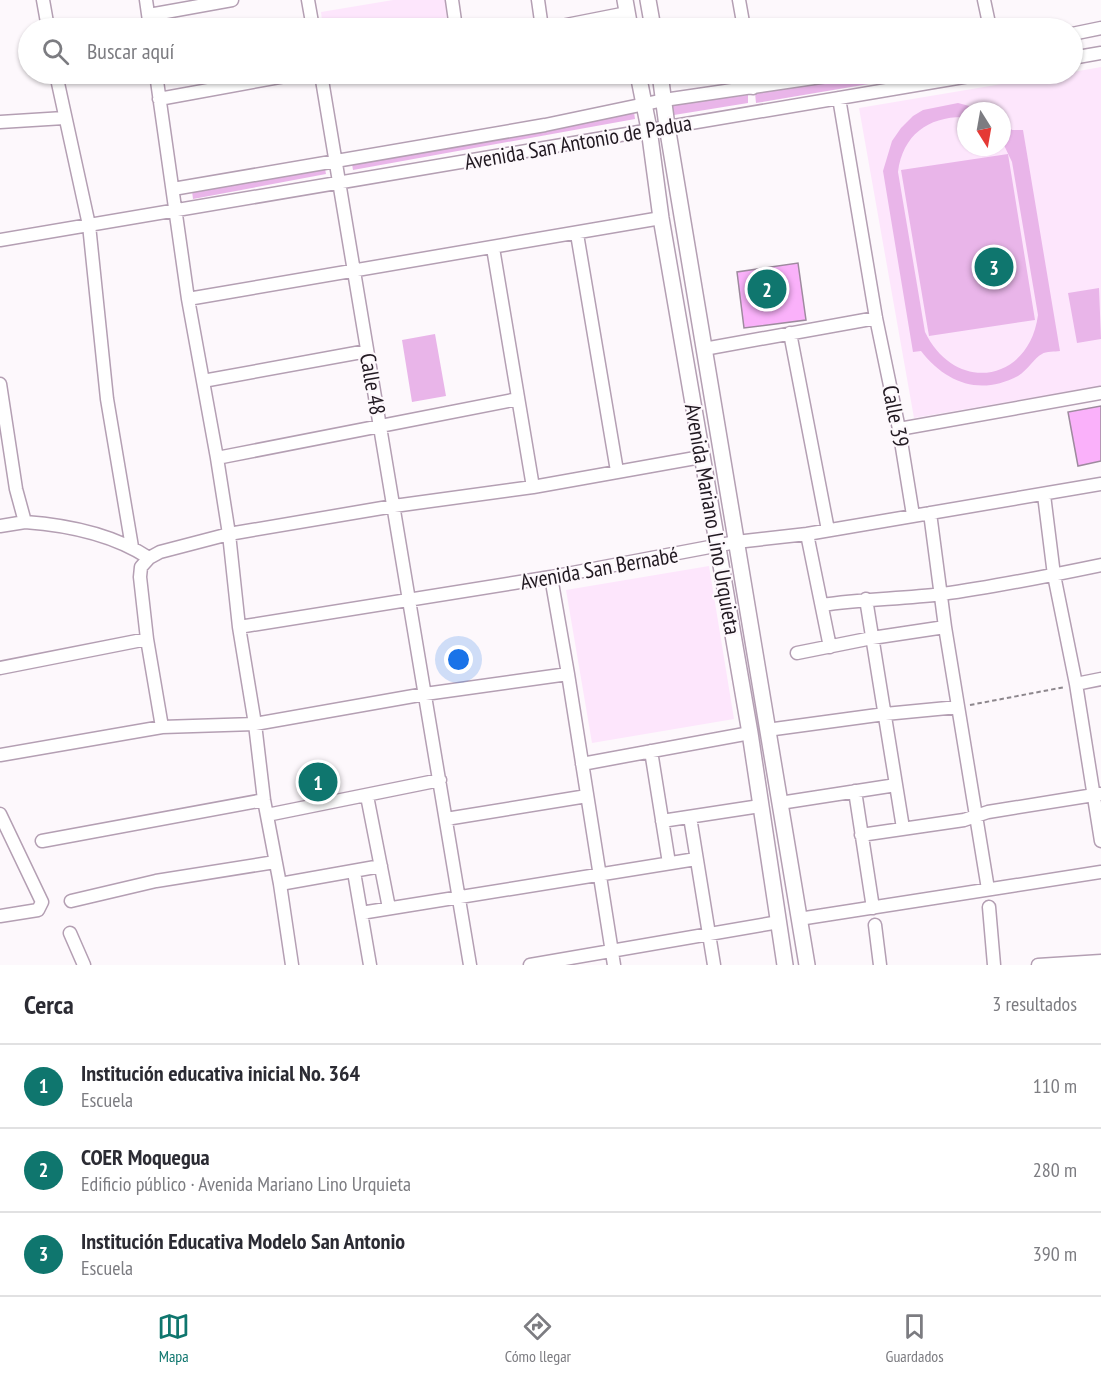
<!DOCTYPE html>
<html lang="es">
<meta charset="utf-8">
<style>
body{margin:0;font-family:"PT Sans Narrow",sans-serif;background:#f7f7f7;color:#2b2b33}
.compass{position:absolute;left:957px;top:102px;width:54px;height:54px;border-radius:50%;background:#fff;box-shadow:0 2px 4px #0004;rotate:169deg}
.you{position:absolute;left:459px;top:660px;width:21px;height:21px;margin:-15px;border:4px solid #fff;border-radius:50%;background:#1a73e8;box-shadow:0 0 0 9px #1a73e833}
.badge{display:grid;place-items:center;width:39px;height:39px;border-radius:50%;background:#0f766e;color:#fff;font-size:20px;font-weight:700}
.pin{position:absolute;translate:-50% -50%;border:3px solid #fff;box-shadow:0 2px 6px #0006}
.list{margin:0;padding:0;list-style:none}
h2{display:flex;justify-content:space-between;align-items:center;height:78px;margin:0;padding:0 24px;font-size:26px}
h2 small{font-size:20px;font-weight:400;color:#7c7c81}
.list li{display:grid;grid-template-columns:39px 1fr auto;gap:18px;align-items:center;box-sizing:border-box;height:84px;padding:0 24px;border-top:2px solid #e1e1e2}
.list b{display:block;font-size:22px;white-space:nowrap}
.list p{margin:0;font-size:20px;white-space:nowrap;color:#7c7c81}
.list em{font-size:20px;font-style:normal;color:#7c7c81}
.icon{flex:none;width:33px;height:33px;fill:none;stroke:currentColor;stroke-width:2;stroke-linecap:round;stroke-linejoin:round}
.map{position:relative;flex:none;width:1101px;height:965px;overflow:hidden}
.search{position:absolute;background:#fff;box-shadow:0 2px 4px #0004;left:18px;right:18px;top:18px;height:66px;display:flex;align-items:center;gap:15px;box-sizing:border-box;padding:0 21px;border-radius:33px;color:#7c7c81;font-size:22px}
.sheet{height:330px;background:#fff}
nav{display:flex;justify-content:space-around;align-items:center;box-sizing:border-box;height:84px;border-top:2px solid #e1e1e2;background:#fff;font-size:16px;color:#7c7c81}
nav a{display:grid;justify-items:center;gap:3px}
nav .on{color:#0f766e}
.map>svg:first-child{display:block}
.built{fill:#fde6fc;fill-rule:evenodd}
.green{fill:#e9b5e9}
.building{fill:#fab1fa;stroke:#9e8a9e;stroke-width:1.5}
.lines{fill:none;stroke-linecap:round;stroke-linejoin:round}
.minor-casing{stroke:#b49fb3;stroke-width:15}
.major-casing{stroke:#b49fb3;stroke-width:18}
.path{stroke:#8d878d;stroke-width:2;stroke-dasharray:4.5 3;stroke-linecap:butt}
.minor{stroke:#fff;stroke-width:12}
.major{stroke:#fff;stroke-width:15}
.labels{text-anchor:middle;stroke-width:4.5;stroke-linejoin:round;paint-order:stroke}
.street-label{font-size:22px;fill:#211921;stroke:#fdf8fc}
</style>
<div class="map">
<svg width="1101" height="965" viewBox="0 0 1101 965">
<rect width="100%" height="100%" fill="#fdf8fc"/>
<path class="built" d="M393 0H445L448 28H323L321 12Z
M1101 67V386L914 418 859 108 1062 74H1072L1073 72ZM966 111H1002V147H966Z
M709 566 734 719 592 743 566 590Z"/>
<path class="green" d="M874 74H928L756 103 755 93Z
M748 95V103L674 115 671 105Z
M958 103 988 111H966V117C929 116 903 134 898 172L925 332C955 394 1029 383 1038 315L1012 162 1002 141V120L1012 130H1023L1060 351C1055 352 1046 351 1042 354 1034 358 1028 370 1018 376 980 396 946 383 921 351L913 352 883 171 892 141 901 128 913 116 923 110Z
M634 112 635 119 353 170 352 164Z
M1008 154 1035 320 929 336 901 170Z
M325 169 326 174 193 199 192 191Z
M1099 288 1101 339 1077 343 1068 293Z
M435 334 446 396 412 402 402 340Z"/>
<path class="building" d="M798 263 806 320 744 328 737 272Z
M1101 406V461L1078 466 1068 412Z"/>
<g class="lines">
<g class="minor-casing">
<path id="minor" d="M43 0 48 28
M146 0 150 28
M308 0 313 28
M452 0 456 28
M538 0 542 28
M739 0 744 28
M984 0 990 28
M149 15 232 0
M551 28 627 13
M1072 34 1101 28
M1072 58 1101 53
M56 74 89 225 107 399 132 547
M156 74 188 299 217 458 229 534 239 627 255 724 264 800 280 884 292 965
M321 74 470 965
M751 74 753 88
M839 98 876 318 899 429 913 515
M159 99 296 74
M0 122 64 118
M173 189 545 125 664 100 841 74
M577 234 617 471
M0 240 981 74
M493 248 533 487
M188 299 661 218
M790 333 828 530
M704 349 876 318
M203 381 367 351
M0 384 16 489 25 522C67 525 114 535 149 558
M899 429 1101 393
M217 458 518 399
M1044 495 1054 575 1076 684 1101 841
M930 513 945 627 988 889
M0 526 25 522
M807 534 830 647
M551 577 568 674 614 965
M866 599 903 828
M822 605C862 599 902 599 942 594 995 587 1048 576 1101 565
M239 627 551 577 736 542 807 534 1101 484
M797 653 872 638 945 627
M0 668 147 639
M1076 684 1101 679
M162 727 147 639 140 577 141 567 149 558 160 552 229 534 394 506 533 487 701 457
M767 730 885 714 958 707
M651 751 669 863
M0 755 162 727 255 724 425 694 568 674
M582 764 750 733
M855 791 873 908
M367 796 389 908
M780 803 896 785
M0 814 42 902 38 910 0 916
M267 815 440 780
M690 817 714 965
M446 819 587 796
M662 821 760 806
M861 835 964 820 988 812 1100 794
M42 841 264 800
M354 872 370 965
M280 884 381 866
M71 901 156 881 275 862
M989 907 994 965
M361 913 696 859
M799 919 1101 872
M875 925 880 965
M70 933 84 965
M530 965 779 922
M1038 965 1101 961"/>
</g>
<g class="major-casing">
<path id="major" d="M625 0 630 28
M648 0 653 28
M638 74 649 129 661 218 750 733 785 965
M660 74 667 126 807 965"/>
</g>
<path class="path" d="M970 705 1065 687"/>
<use href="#minor" class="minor"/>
<use href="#major" class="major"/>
</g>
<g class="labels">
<g class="street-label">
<text transform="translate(578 142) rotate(-10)" y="8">Avenida San Antonio de Padua</text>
<text transform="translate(373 384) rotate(80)" y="8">Calle 48</text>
<text transform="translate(896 416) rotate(79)" y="8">Calle 39</text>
<text transform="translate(713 519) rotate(80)" y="8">Avenida Mariano Lino Urquieta</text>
<text transform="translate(599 568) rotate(-10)" y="8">Avenida San Bernabé</text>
</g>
</g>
</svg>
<svg class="compass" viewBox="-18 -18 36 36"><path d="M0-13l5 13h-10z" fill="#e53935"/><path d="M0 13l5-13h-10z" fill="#7c7c81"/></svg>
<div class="you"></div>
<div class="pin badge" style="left:318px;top:782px">1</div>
<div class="pin badge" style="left:767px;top:289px">2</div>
<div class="pin badge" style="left:994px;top:267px">3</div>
<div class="search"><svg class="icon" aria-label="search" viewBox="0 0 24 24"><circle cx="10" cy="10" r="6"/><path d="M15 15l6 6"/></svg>Buscar aquí</div>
</div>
<section class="sheet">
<h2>Cerca<small>3 resultados</small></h2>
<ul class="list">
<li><span class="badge">1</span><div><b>Institución educativa inicial No. 364</b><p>Escuela</p></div><em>110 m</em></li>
<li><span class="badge">2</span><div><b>COER Moquegua</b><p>Edificio público · Avenida Mariano Lino Urquieta</p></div><em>280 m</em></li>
<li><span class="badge">3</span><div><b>Institución Educativa Modelo San Antonio</b><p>Escuela</p></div><em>390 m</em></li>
</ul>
</section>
<nav>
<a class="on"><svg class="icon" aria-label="map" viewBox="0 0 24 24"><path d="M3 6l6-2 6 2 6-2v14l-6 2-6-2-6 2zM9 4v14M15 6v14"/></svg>Mapa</a>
<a><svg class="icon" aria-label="directions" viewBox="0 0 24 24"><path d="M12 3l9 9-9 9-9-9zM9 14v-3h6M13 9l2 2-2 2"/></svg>Cómo llegar</a>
<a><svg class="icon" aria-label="saved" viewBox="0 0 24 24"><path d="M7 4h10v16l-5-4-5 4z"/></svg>Guardados</a>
</nav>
